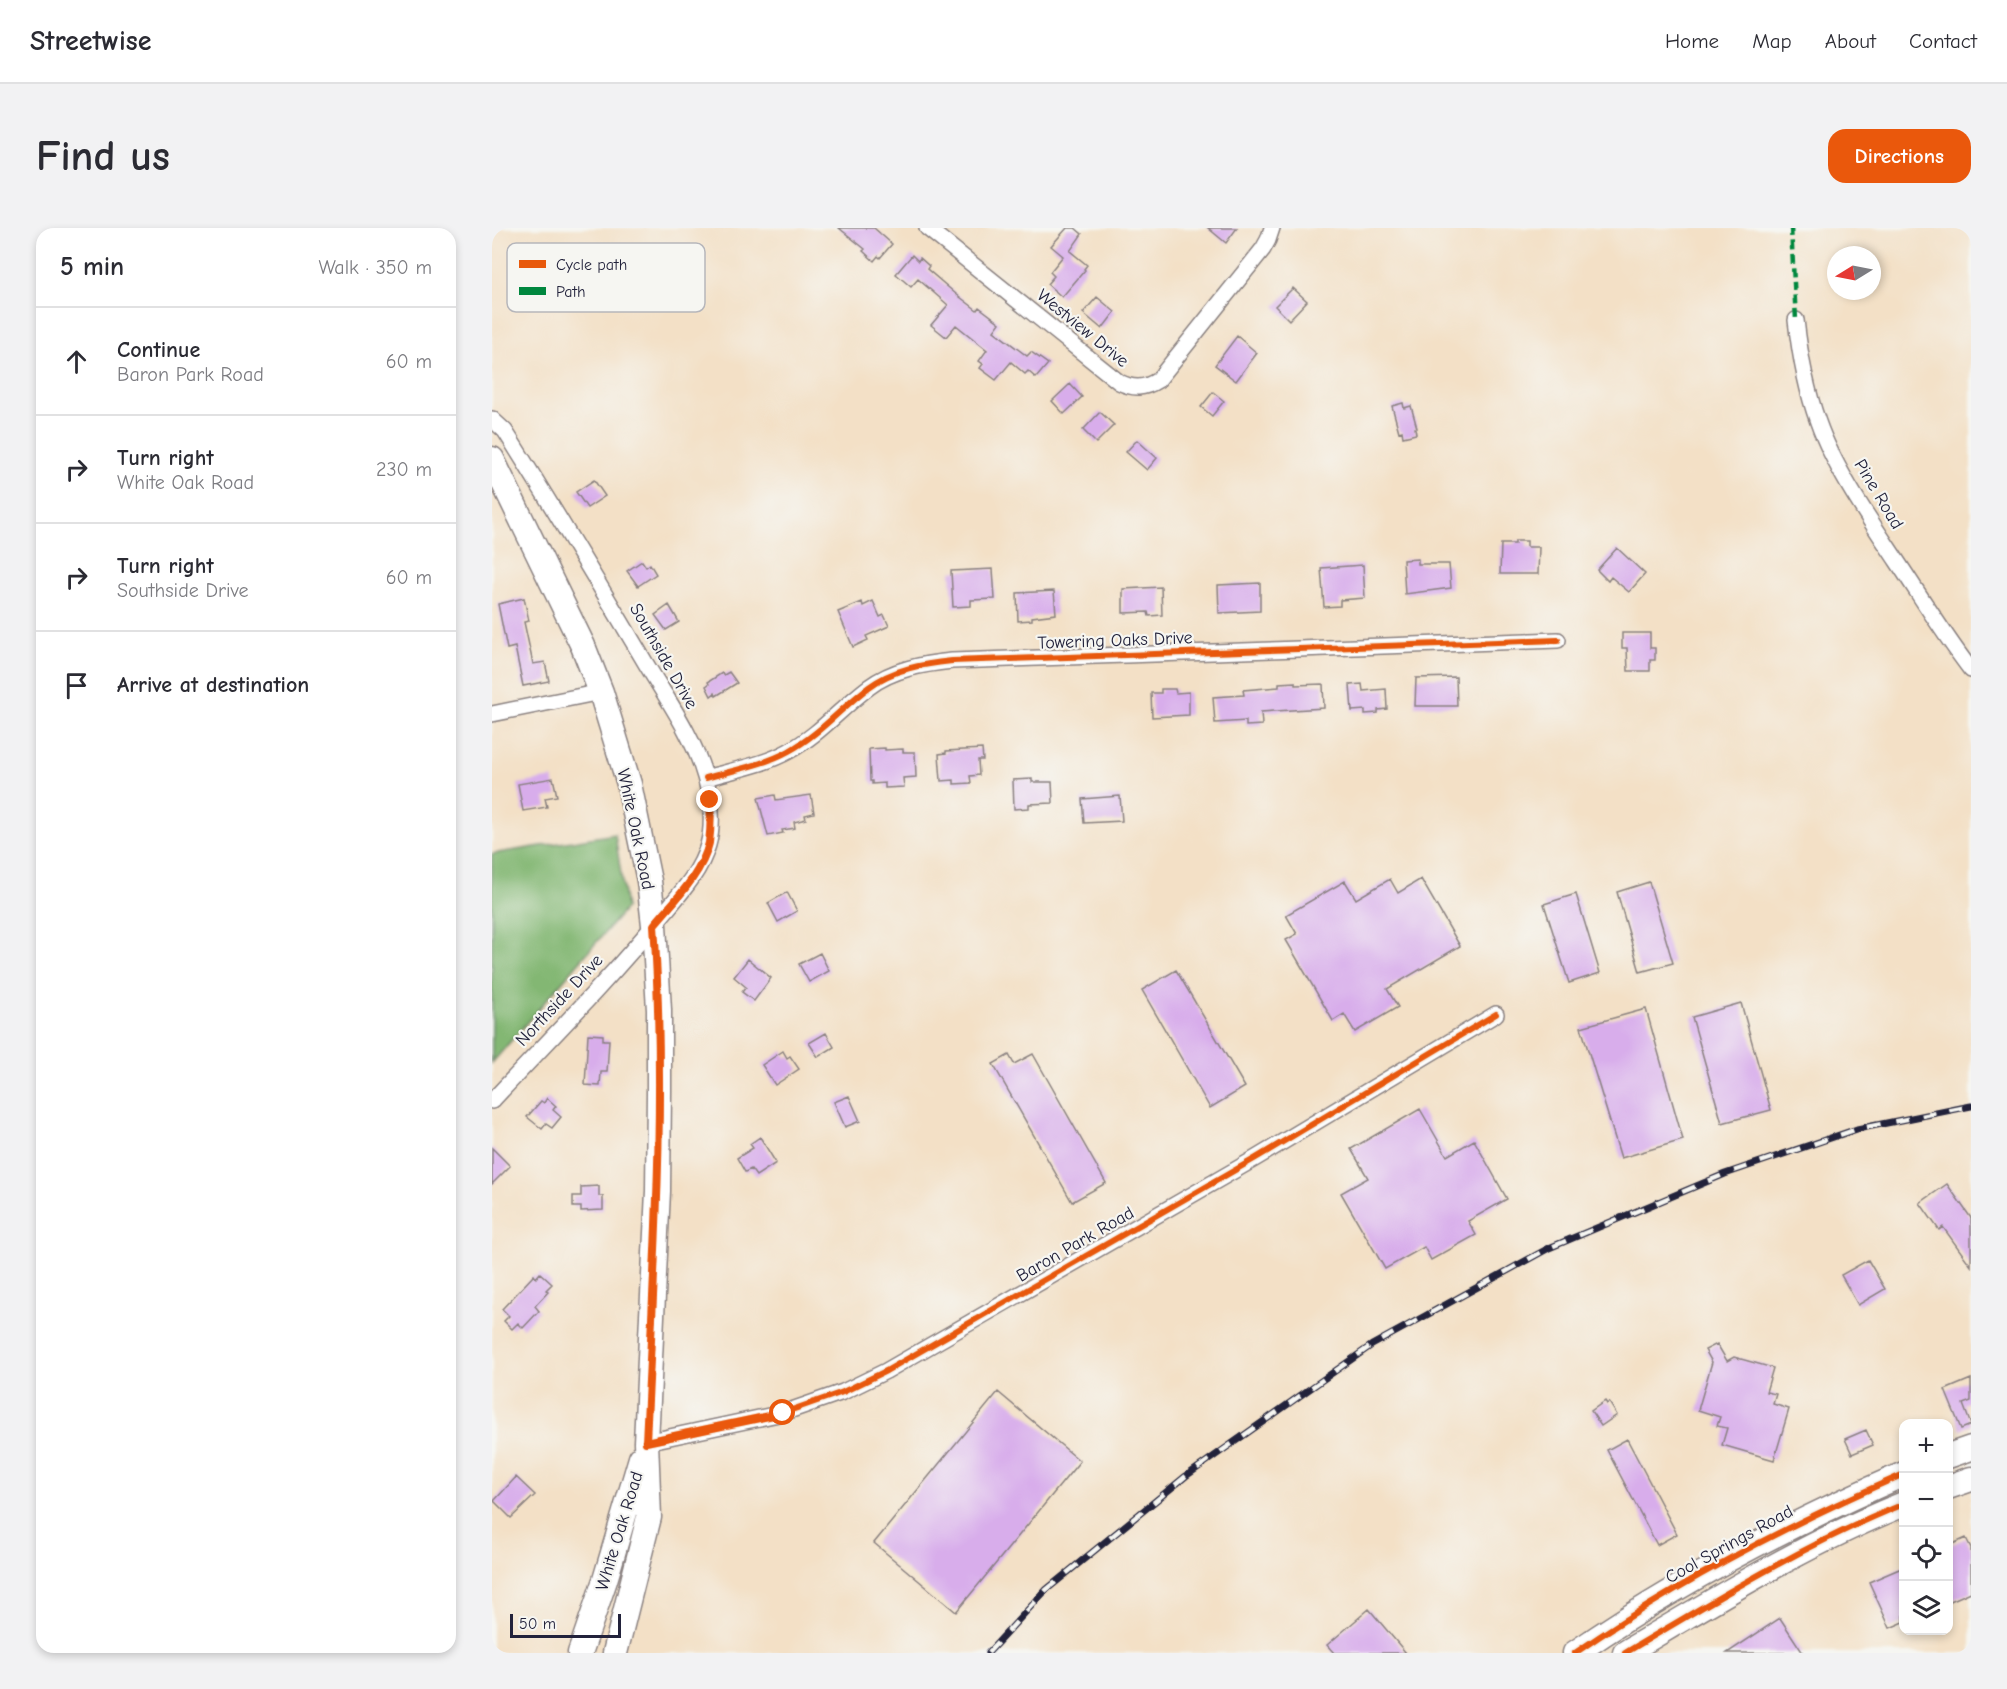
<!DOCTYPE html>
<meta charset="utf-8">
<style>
body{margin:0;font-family:"Comic Neue",sans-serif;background:#f2f2f3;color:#2b2b33}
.controls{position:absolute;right:18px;bottom:18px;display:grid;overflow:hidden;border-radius:12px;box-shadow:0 3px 9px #0003}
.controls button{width:54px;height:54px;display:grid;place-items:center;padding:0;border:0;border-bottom:2px solid #e1e1e2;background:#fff;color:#2b2b33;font:30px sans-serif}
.compass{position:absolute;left:1335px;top:18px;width:54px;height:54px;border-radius:50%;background:#fff;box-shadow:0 3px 9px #0003;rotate:260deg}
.scale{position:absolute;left:18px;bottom:15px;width:111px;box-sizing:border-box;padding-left:6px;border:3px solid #22223b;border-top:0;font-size:16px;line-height:21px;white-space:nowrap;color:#22223b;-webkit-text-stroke:4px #f6f6f2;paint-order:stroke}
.stop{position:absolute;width:18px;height:18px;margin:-14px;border:4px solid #ea580c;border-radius:50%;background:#fff}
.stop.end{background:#ea580c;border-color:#fff;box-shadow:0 2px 6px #0008}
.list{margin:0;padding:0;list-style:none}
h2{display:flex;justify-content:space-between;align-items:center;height:78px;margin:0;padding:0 24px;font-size:26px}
h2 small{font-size:20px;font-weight:400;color:#7c7c81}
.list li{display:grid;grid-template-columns:39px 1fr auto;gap:18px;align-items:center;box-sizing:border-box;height:108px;padding:0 24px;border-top:2px solid #e1e1e2}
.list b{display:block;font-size:22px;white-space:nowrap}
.list p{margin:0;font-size:20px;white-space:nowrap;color:#7c7c81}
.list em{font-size:20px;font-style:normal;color:#7c7c81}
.icon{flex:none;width:33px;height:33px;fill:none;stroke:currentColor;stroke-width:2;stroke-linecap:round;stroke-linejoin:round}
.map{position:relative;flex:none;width:1479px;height:1425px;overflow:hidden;border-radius:18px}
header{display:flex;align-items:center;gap:36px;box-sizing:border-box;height:84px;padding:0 30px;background:#fff;border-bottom:2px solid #e1e1e2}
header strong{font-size:28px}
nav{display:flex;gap:33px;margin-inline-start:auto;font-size:21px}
.intro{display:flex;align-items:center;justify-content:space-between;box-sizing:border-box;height:144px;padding:0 36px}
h1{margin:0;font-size:42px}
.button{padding:15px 27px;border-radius:18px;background:#ea580c;color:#fff;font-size:21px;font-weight:700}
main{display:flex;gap:36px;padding:0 36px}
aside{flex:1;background:#fff;border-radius:18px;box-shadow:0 3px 9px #0003}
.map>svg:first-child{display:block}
.forest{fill:#83b773;stroke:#526c57;stroke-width:1.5}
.building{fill:#d8adeb}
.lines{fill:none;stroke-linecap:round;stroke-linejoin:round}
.minor-casing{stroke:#8a8180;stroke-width:18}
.primary-casing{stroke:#8a8180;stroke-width:27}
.minor{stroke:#fff;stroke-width:15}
.primary{stroke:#fff;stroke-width:24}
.rail-casing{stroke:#22223b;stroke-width:7}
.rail{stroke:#f6f6f2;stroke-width:4.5;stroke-dasharray:14;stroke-linecap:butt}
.quiet{stroke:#00873e;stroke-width:4.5;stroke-dasharray:9 4.5;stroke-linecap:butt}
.cycleway-casing{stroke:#f6f6f2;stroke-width:10}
.cycleway{stroke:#e8590c;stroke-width:6}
.route{stroke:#ea580c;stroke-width:8}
.labels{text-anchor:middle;stroke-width:4.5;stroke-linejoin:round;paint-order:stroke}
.street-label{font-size:18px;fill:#22223b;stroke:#f6f6f2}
.key{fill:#f6f6f2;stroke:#b6b6bb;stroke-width:1.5}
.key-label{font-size:16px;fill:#22223b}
</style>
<header>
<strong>Streetwise</strong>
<nav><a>Home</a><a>Map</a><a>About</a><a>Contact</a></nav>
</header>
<div class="intro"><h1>Find us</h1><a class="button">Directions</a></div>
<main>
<aside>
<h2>5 min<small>Walk · 350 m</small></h2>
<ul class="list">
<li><svg class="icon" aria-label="ahead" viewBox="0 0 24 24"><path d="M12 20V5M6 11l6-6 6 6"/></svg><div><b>Continue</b><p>Baron Park Road</p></div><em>60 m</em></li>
<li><svg class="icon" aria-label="right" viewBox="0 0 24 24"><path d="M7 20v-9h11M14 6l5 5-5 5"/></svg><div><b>Turn right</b><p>White Oak Road</p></div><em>230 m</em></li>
<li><svg class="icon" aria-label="right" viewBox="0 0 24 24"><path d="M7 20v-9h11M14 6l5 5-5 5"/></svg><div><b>Turn right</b><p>Southside Drive</p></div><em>60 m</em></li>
<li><svg class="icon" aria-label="arrive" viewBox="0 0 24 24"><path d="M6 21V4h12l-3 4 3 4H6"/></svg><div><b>Arrive at destination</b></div></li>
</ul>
</aside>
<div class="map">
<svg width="1479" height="1425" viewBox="0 0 1479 1425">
<rect width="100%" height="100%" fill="#f6f6f2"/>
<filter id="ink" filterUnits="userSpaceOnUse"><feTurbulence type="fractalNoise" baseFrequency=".0167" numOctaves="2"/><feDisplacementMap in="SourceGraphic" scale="12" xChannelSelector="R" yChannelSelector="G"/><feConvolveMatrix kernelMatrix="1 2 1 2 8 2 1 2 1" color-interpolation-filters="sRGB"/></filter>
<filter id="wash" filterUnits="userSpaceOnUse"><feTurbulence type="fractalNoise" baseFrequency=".008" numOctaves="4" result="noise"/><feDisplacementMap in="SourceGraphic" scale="24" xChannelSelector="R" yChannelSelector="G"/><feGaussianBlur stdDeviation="1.35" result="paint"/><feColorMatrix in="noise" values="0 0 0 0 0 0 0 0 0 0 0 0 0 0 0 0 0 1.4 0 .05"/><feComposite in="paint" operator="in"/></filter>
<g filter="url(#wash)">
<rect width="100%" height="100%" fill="#f3e0c6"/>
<path class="forest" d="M123 606 134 680 0 835V626Z"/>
<g id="blocks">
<path class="building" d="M347 0H382L400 16 388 30 386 28 382 33 371 23 373 21Z
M575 0H583L590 6 578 23 595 37 592 41 593 42 570 69 555 56 562 48 558 44 571 28 559 18Z
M716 0H745L734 15Z
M420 27 426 33 428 30 437 38 435 41 464 66 485 82 487 79 508 95 502 103 535 128 539 124 556 136 544 150 536 143 533 146 519 134 504 152 488 140 491 136 487 133 495 122 464 97 454 109 439 97 456 77 426 51 419 59 404 46Z
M801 60 815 73 797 92 783 78Z
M605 69 623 84 610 101 591 85Z
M745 108 765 125 744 153 723 137Z
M578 156 590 169 572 186 560 173Z
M721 164 732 173 720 188 709 179Z
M911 175 912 180 919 178 925 200H923L924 206 911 209 910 203 907 204 900 178Z
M608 184 622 197 604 215 591 202Z
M645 212 665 230 655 242 634 224Z
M102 252 113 268 95 280 84 264Z
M1023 313H1035V319H1047L1046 346H1008L1009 316H1023Z
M1125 320 1153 346 1137 364 1119 349 1116 353 1105 342Z
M926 331V336H957L959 360 913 366 911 332Z
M150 333 154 339 158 336 164 346 146 358 135 343Z
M871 337 873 370 848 372V378L832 379 829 340Z
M501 341 503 371 479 372V378L461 379 459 343Z
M768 355V383L727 385 726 357Z
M669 359 670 387 657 388 656 384 631 385V361Z
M562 363 564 386 540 389V392L526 393 525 365Z
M32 370 37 393 32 394 41 436 53 434 57 453 31 458 23 419 15 421 6 376Z
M381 373 388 389 392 387 397 398 374 408 376 412 361 419 346 384 370 374 371 378Z
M177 377 187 394 174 402 163 387Z
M1130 405H1158V420H1163V432H1158V443H1136L1135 420H1130Z
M237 444 245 455 224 468 223 465 219 468 214 458 217 456 216 454 230 445 232 447Z
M964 449 965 478H923L924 450Z
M803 454V457L831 456 832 480 769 484 770 497 754 498V493L723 495 721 469 752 467 751 462 787 459V455Z
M870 456 871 463 894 461 895 481 886 482V485L873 486V482L860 483 858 457Z
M669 461H683L684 465 697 464V487L660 489 659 465H669Z
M393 520V522L411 521V524H423L424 549 411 550 412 559 393 560V555L380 556V553H378L377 521Z
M490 521 491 532H486L487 547 478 548 479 555 462 556V552L449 553 447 526 454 525V523Z
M61 550 65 568 53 570 55 579 31 583 26 556Z
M540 551V554H560L561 575 537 576V580L522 581 521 552Z
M283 567 284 572 319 567 322 585 313 587 314 591 302 594 303 600 290 602 291 605 276 608 266 570Z
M628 568 630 593 592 595 590 571Z
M898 651 906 665 929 651 968 718 895 761 906 779 863 804 852 786 841 793 794 712 805 706 794 687 853 653 864 671Z
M1157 654 1181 735 1148 744 1125 664Z
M295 664 305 683 286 694 276 675Z
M1084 666 1108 745 1077 755 1052 676Z
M328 725 337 743 317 754 307 736Z
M256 731 279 750 262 773 250 764 254 759 242 749Z
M684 742 753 859 718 880 650 762Z
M1249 775 1279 882 1230 895 1200 789Z
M1154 781 1191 912 1129 930 1089 799Z
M334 805 342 819 326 829 317 815Z
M96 806 111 807V812H117L115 844H109L108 858 93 857Z
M291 823 295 830 298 828 307 841 283 857 270 837Z
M541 826 614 955 580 974 501 836 517 827 522 836Z
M357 868 368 893 353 899 342 874Z
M55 870 64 878 61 882 69 889 60 900 54 896 50 901 35 889 49 873 52 875Z
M928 881 955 928 982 912 1015 971 976 993 984 1007 939 1032 932 1019 893 1041 849 965 876 950 859 921Z
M268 909 284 935 264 948 259 941 253 944 245 930 261 920 258 916Z
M0 920 18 938 0 956Z
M1455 956 1479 990V1038L1451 999 1447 1002 1428 975Z
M107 958V968H111V982L89 983V979H81V968H89V959Z
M1376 1032 1393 1061 1366 1077 1349 1047Z
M48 1045 60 1056 54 1062 56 1064 43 1078 47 1083 31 1100 26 1095 20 1101 12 1093 17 1088 10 1081 42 1047 44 1050Z
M1225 1116 1235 1133 1242 1129 1281 1140 1274 1164 1284 1166 1281 1176 1297 1181 1282 1232 1230 1217 1235 1200 1225 1198 1228 1189 1206 1182 1220 1134 1213 1122Z
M1479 1151V1173L1471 1176 1479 1197 1469 1201 1453 1162Z
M506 1164 588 1233 464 1384 382 1315Z
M1113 1173 1115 1176 1117 1174 1125 1187 1109 1198 1099 1183Z
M1374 1202 1381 1217 1360 1226 1353 1211Z
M1135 1211 1185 1306 1165 1317 1115 1222Z
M24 1249 43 1267 19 1290 2 1273Z
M1474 1310 1479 1320V1364L1456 1374V1318Z
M1412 1339V1394L1398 1400 1377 1354Z
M877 1381 914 1425H842L835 1417Z
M1288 1390 1311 1425H1235Z"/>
</g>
</g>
<g filter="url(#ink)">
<use href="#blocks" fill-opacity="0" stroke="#8a8180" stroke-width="1.5"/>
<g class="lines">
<g class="minor-casing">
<path id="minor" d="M435 0 627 154C641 161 652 161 666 152L771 21 776 12 780 0
M1304 92C1308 128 1314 161 1326 194 1342 240 1378 292 1405 333 1429 369 1452 407 1479 442
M0 191 13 203C60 277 105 353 150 429 172 467 201 506 213 549 219 569 222 596 216 617 208 646 185 669 166 692 114 755 56 813 0 873
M0 486 109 464
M214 550C241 542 272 537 297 523 328 506 349 480 377 459 401 441 431 436 460 433L1066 412
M154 1214 291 1185 351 1164 394 1143 764 930 1004 786"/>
</g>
<g class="primary-casing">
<path id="primary" d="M0 231 91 418 109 464 137 556 157 653 162 697 167 782V863L166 963 154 1214 157 1289 123 1425
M1456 1228 1479 1220
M1456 1259 1479 1251
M88 1425 113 1352 149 1230
M1083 1425C1186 1354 1297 1296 1412 1246
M1133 1425C1224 1371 1313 1316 1412 1276"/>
</g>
<use href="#minor" class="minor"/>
<use href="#primary" class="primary"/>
<g class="rail-casing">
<path id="rail" d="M496 1425 554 1362 694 1248 880 1117 1057 1020 1233 946 1365 901 1479 878"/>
</g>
<use href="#rail" class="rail"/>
<path class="quiet" d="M1299 0 1304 92"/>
<g class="cycleway-casing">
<path id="cycleway" d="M214 550C241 542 272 537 297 523 328 506 349 480 377 459 401 441 431 436 460 433L1066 412
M154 1214 291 1185 351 1164 394 1143 764 930 1004 786
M1083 1425C1186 1354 1297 1296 1412 1246
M1133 1425C1224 1371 1313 1316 1412 1276"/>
</g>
<use href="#cycleway" class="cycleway"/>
</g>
</g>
<g class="lines" filter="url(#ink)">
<path class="route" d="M218 572C219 586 219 600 217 615 210 646 182 673 162 697 174 870 162 1042 154 1214L291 1185"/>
</g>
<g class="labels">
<g class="street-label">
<text transform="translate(591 100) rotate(39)" y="6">Westview Drive</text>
<text transform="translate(1387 266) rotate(59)" y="6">Pine Road</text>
<text transform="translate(623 412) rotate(-2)" y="6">Towering Oaks Drive</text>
<text transform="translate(172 428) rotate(60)" y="6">Southside Drive</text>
<text transform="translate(144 601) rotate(78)" y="6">White Oak Road</text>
<text transform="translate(67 772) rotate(-47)" y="6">Northside Drive</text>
<text transform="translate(583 1016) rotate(-30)" y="6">Baron Park Road</text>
<text transform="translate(127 1303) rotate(-73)" y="6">White Oak Road</text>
<text transform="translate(1237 1316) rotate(-29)" y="6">Cool Springs Road</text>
</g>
</g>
<rect x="15" y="15" width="198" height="69" rx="9" class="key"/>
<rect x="27" y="32" width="27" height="8" fill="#e8590c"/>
<rect x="27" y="59" width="27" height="8" fill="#00873e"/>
<g class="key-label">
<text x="64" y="42">Cycle path</text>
<text x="64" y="69">Path</text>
</g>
</svg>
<div class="controls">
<button>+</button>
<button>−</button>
<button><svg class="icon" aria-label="locate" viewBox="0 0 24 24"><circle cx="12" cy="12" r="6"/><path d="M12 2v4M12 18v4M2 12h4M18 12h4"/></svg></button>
<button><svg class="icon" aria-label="layers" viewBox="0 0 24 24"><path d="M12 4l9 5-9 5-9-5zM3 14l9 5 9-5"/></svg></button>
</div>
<svg class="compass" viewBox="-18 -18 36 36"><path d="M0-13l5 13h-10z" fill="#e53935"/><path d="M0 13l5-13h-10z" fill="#7c7c81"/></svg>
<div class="scale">50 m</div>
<div class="stop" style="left:291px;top:1185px"></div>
<div class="stop end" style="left:218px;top:572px"></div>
</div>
</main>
